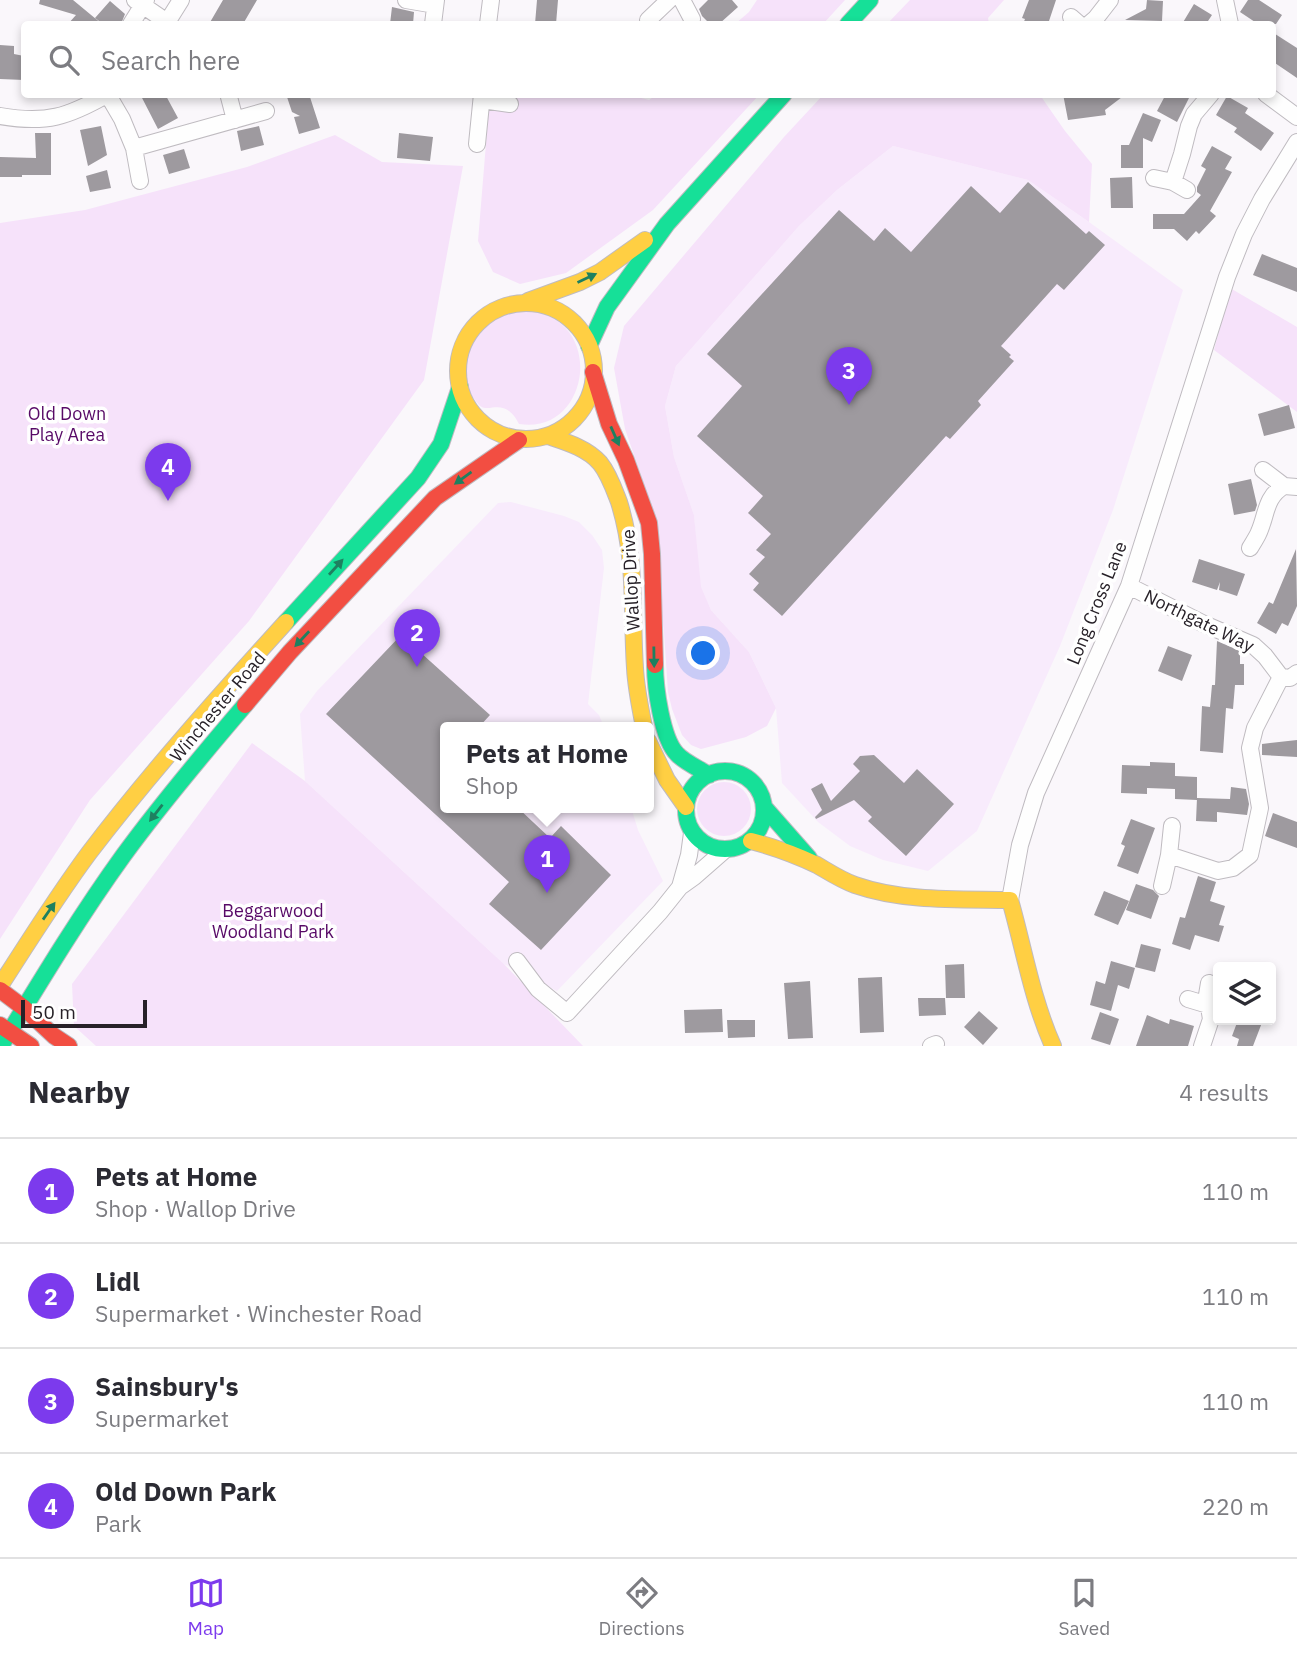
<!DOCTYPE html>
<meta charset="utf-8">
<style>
body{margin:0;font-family:"IBM Plex Sans",sans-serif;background:#f2f2f3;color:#2b2b33}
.controls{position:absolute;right:21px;bottom:21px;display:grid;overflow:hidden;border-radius:7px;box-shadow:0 4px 10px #0003}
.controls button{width:63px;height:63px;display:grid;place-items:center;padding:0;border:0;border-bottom:2px solid #e1e1e2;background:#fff;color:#2b2b33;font:35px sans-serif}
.scale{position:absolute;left:21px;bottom:18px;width:126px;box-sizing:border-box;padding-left:7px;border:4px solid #272128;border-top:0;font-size:19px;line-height:24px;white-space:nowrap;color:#272128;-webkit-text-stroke:5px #fff;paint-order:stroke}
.you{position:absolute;left:704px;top:654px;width:24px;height:24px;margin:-18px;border:5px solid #fff;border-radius:50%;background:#1a73e8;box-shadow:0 0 0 10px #1a73e833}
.badge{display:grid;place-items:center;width:46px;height:46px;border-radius:50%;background:#7c3aed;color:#fff;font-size:23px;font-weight:700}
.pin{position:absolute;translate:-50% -58px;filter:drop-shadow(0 2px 4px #0008)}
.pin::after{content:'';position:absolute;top:37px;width:24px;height:21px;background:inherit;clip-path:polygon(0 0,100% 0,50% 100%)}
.popup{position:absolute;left:440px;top:722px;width:214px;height:91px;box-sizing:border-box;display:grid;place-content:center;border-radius:7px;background:#fff;filter:drop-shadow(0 2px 5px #0005);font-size:23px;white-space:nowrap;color:#7c7c81}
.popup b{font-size:26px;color:#2b2b33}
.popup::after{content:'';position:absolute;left:50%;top:100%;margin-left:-14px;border:14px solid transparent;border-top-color:#fff}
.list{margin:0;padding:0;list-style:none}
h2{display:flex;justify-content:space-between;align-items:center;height:91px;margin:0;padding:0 28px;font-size:30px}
h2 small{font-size:23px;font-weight:400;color:#7c7c81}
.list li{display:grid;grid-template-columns:46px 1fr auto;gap:21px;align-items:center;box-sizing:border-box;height:105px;padding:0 28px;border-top:2px solid #e1e1e2}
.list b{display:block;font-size:26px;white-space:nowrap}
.list p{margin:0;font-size:23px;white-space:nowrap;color:#7c7c81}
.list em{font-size:23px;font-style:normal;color:#7c7c81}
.icon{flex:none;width:38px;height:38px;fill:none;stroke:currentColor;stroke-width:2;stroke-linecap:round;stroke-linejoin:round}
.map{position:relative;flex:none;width:1297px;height:1046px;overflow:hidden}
.search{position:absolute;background:#fff;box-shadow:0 4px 10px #0003;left:21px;right:21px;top:21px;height:77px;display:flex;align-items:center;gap:18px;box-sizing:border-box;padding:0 24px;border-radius:7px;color:#7c7c81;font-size:26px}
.sheet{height:511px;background:#fff}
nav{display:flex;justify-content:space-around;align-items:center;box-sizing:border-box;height:98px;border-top:2px solid #e1e1e2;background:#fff;font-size:19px;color:#7c7c81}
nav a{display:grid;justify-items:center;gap:4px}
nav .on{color:#7c3aed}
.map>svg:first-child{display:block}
.built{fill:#f8ebfc}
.green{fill:#f6e2fa}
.building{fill:#9e9a9f}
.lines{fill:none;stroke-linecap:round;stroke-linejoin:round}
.street-casing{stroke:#bfbbc0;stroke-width:18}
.fast-casing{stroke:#bfbbc0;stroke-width:18}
.slow-casing{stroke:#bfbbc0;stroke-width:18}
.jam-casing{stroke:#bfbbc0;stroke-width:18}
.street{stroke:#fefefe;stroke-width:16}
.fast{stroke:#16e098;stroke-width:16}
.slow{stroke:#ffcf43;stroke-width:16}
.jam{stroke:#f24e42;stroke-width:16}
.oneway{fill:#1e8060}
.labels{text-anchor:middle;stroke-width:7;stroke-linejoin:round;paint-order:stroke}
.park-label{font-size:18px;fill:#580a67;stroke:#fff}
.street-label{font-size:18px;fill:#272128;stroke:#fff}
</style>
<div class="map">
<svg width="1297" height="1046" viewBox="0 0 1297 1046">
<rect width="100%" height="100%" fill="#faf7fb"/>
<path class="built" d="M893 146 1028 180 1089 222 1183 290 1113 510 1060 646 977 831 928 871 883 860 850 846 818 822 782 783 776 708 749 652 711 610 700 587 694 515 674 457 665 406 676 366 799 226 837 190Z
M511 502 564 516 579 522 592 535 602 550 604 568 588 704 599 715 604 727H446V807H631L638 830 663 881 557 991 504 964 305 781 300 714 317 691 498 503Z"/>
<path class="green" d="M757 0H845L823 24H735L749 12Z
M910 0H1004L988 18 989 24H887Z
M626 94 649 100 656 95H759L653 210 566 273 520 284 493 272 478 241 490 95Z
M823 95H1040L1065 131 1092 164 1089 222 1028 180 893 146 837 190 799 226 676 366 665 406 674 457 694 515 701 587 711 610 749 652 776 708 767 726 746 737 701 749 691 745 682 735 672 709 668 692 664 632 644 484 625 429 614 368 624 326 784 137Z
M335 135 382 162 463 166 424 380 249 621 90 800 0 939V223L85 210 247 167Z
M1230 288 1297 327V412L1214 350Z
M519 311C608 309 593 436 519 424 504 395 489 415 479 405 454 378 465 331 497 316 504 313 512 312 519 311Z
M252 743 305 781 504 964 583 1046H96L74 1026 72 984Z
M697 809a27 27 0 1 1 54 0a27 27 0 1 1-54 0Z"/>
<path class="building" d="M40 0H73L102 24H68L76 15 39 4Z
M223 0H257L243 24H209Z
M537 0H558L556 24H535Z
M708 0H732L738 7 719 24H710L702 16 699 9Z
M1029 0H1056L1048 24H1023L1025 19 1022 18Z
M1147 0 1163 1 1162 21 1125 20 1146 9Z
M1248 0H1259L1282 15 1276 24H1258L1240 12Z
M110 1 125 14 121 24H103L95 18Z
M1194 4 1212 15 1206 24H1182Z
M392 7 414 12 413 24H390Z
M1272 32 1297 48V78L1272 61Z
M0 45 14 46V54L24 56V80L0 79Z
M140 94H165L178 118 158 129Z
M294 94H309L320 128 299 134 294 117 300 116 292 112 287 97Z
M1063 94H1126L1105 110 1106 115 1068 120Z
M1166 94H1191L1177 122 1157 111Z
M1227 96 1248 108 1245 113 1274 133 1261 151 1234 132 1237 128 1216 115Z
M1143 113 1161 120 1152 142 1143 138V168H1121V145H1129Z
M101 126 107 155 88 166 80 130Z
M259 126 264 145 241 151 237 131Z
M35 133H51V175H22V177H0V157L36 158Z
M399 133 433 137 430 161 397 158Z
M1212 146 1232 157 1225 169 1232 172 1210 211 1216 216 1199 234 1196 231 1187 241 1174 229H1153V214H1184L1201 195 1197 192V187L1206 169 1201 166Z
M184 149 190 168 169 174 163 155Z
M107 170 111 188 90 192 86 176Z
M1132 177 1133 208H1111L1110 178Z
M1028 182 1086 234 1089 231 1105 245 1064 290 1057 284 1001 346 1011 355 1009 357 1014 361 978 401 981 405 950 439 946 436 782 616 753 590 759 583 749 574 765 557 756 550 771 534 748 513 763 496 697 436 742 386 707 354 839 210 874 241 885 228 911 252 971 186 1000 213Z
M1262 254 1297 268V292L1253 275Z
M1289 405 1295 428 1264 436 1258 414Z
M1251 479 1257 505 1255 511 1234 515 1228 484Z
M1296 549 1297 606 1288 626 1282 623 1276 634 1257 623 1269 602 1273 604Z
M1199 559 1245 574 1237 596 1219 590 1220 582 1217 590 1192 582Z
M401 635 490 715 479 727H445V807H517L550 838 561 826 611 875 541 950 489 904 509 882 326 714Z
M1217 641 1240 651V664H1244V685H1235L1233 709 1226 708 1223 753 1200 751 1202 706 1210 707 1212 685H1215Z
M1168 646 1192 655 1182 681 1158 671Z
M1297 740V757L1262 755V744Z
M874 755 904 783 917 769 954 804 906 856 868 821 872 817 854 800 816 819 815 817 822 810 811 789 822 783 831 801 860 771 853 764 860 756Z
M1150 762 1175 763V776L1197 777V800L1175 799V789L1147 788V794L1121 793 1122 765 1150 766Z
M1231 787 1246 789 1249 804 1247 815 1217 812V822L1196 821 1197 798 1230 799Z
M1273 813 1297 822V848L1265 836Z
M1131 819 1155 828 1138 874 1117 866 1125 846 1121 844Z
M1198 876 1216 882 1210 901 1225 906 1219 925 1224 926 1219 942 1195 935 1190 950 1172 944 1180 917 1185 918Z
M1136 884 1153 890 1159 896 1151 919 1126 910Z
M1104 891 1129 901 1118 925 1094 915Z
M1141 944 1161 949 1155 972 1135 967Z
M1111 961 1135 968 1129 989 1118 985 1111 1011 1090 1005 1096 981 1105 984Z
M964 964 965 998H946L945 965Z
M882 977 884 1032 860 1033 858 978Z
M810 981 813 1038 788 1039 784 983Z
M918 998H945L946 1015 919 1016Z
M722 1009 723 1032 685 1033 684 1010Z
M979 1011 998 1028 983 1045 964 1027Z
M1100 1012 1119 1019 1110 1045 1091 1039Z
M1147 1015 1169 1024 1170 1019 1194 1026 1188 1046H1136Z
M727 1020H755V1037L728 1038Z
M1238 1020H1263L1253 1046H1237L1239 1039 1232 1036Z"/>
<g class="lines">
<g class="street-casing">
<path id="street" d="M135 0 167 22
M406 0 435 5
M682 0 692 19
M1225 0 1230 24
M1071 17 1079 24
M648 20 669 0
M131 24 146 0
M166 24 181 0
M433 24 436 0
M488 24 491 0
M1089 24 1096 18 1110 0
M1266 94 1297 117
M108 95 122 119 134 148 266 111
M229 97 235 120
M482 100 510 104
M0 116C46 124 68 117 108 94
M477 144 482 94
M134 148 140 181
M1154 178 1173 182 1187 190
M1173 182 1182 154 1189 126 1194 114 1211 94
M1263 470 1284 486 1297 487
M1250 548C1253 543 1257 537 1259 532 1267 514 1265 497 1284 486
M1129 586 1202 623 1253 645 1265 656 1281 677 1290 678 1297 673
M1169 855 1218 871 1233 868 1250 855 1260 808 1250 748 1255 728 1281 677
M1162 886 1169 855 1172 826
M680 887 689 855 692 833
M1010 900 1020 845 1036 793 1129 586 1227 277 1244 234 1262 199 1297 142
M517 961 538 989 567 1013 660 912 680 887 694 877 726 849
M1188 999 1208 1005
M931 1046 936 1044
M1202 1046 1211 1019 1207 995 1209 983"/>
</g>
<g class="fast-casing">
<path id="fast" d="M848 24 870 0
M589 346 607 307 667 224 784 94
M286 622 418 478 441 444 460 387
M655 665C655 687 662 739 677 754 684 762 700 769 709 775
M686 810a39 39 0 1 1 78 0a39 39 0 1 1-78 0Z
M765 808 809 858
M1 1046C40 982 79 917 123 856 161 804 203 754 245 705"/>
</g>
<g class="slow-casing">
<path id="slow" d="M528 301 580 282 600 272 645 240
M458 371a68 68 0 1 1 136 0a68 68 0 1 1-136 0Z
M548 436C566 442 587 448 600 463 609 474 614 489 619 502 637 560 631 609 635 668 636 688 640 707 644 727
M648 741 667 780 686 807
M751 841C774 847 796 855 817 865 829 872 841 880 855 885 904 902 959 899 1010 900 1024 949 1032 999 1053 1046
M0 986C29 941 57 896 89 853 150 773 218 697 286 622"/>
</g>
<g class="jam-casing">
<path id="jam" d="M593 372 609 424 626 460 649 523 652 554 655 665
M245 705 290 652 435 498 519 440
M0 990 24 1008 54 1036 69 1046
M0 1025 31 1046"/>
</g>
<use href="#street" class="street"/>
<use href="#fast" class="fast"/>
<use href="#slow" class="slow"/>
<use href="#jam" class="jam"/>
</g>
<defs><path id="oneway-solid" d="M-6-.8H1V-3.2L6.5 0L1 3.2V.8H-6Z" transform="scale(1.75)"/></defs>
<g class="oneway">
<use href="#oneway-solid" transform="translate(587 278) rotate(-25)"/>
<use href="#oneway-solid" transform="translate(615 436) rotate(66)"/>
<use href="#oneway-solid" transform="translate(463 478) rotate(144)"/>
<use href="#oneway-solid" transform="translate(336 567) rotate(-48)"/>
<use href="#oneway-solid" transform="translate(302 639) rotate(133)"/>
<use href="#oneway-solid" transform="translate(654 657) rotate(89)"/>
<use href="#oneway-solid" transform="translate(156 813) rotate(128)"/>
<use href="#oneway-solid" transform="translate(49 911) rotate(-55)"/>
</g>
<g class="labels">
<g class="park-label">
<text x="67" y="420">Old Down<tspan x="67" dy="21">Play Area</tspan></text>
<text x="273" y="917">Beggarwood<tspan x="273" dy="21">Woodland Park</tspan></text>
</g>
<g class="street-label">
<text transform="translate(631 580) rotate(-93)" y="6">Wallop Drive</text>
<text transform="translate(1097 603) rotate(-68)" y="6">Long Cross Lane</text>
<text transform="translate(1199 621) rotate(26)" y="6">Northgate Way</text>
<text transform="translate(218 707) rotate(-50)" y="6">Winchester Road</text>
</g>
</g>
</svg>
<div class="controls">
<button><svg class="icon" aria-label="layers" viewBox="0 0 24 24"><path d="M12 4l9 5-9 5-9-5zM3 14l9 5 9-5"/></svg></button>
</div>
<div class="scale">50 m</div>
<div class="you"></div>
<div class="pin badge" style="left:547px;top:893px">1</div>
<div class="popup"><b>Pets at Home</b>Shop</div>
<div class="pin badge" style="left:417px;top:667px">2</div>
<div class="pin badge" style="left:849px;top:405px">3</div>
<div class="pin badge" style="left:168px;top:501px">4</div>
<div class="search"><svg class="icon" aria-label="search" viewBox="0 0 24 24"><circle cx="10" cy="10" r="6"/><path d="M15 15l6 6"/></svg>Search here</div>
</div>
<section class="sheet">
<h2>Nearby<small>4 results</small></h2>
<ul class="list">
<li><span class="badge">1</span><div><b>Pets at Home</b><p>Shop · Wallop Drive</p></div><em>110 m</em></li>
<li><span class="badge">2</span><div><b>Lidl</b><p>Supermarket · Winchester Road</p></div><em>110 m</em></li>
<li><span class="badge">3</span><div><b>Sainsbury's</b><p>Supermarket</p></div><em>110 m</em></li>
<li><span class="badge">4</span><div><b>Old Down Park</b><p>Park</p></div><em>220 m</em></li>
</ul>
</section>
<nav>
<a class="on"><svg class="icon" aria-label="map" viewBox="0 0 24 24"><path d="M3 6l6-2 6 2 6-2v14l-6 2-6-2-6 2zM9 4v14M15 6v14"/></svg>Map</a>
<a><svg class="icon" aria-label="directions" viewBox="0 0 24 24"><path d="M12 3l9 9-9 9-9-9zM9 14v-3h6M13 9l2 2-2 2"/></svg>Directions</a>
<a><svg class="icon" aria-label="saved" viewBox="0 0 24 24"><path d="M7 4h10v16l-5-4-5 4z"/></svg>Saved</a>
</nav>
